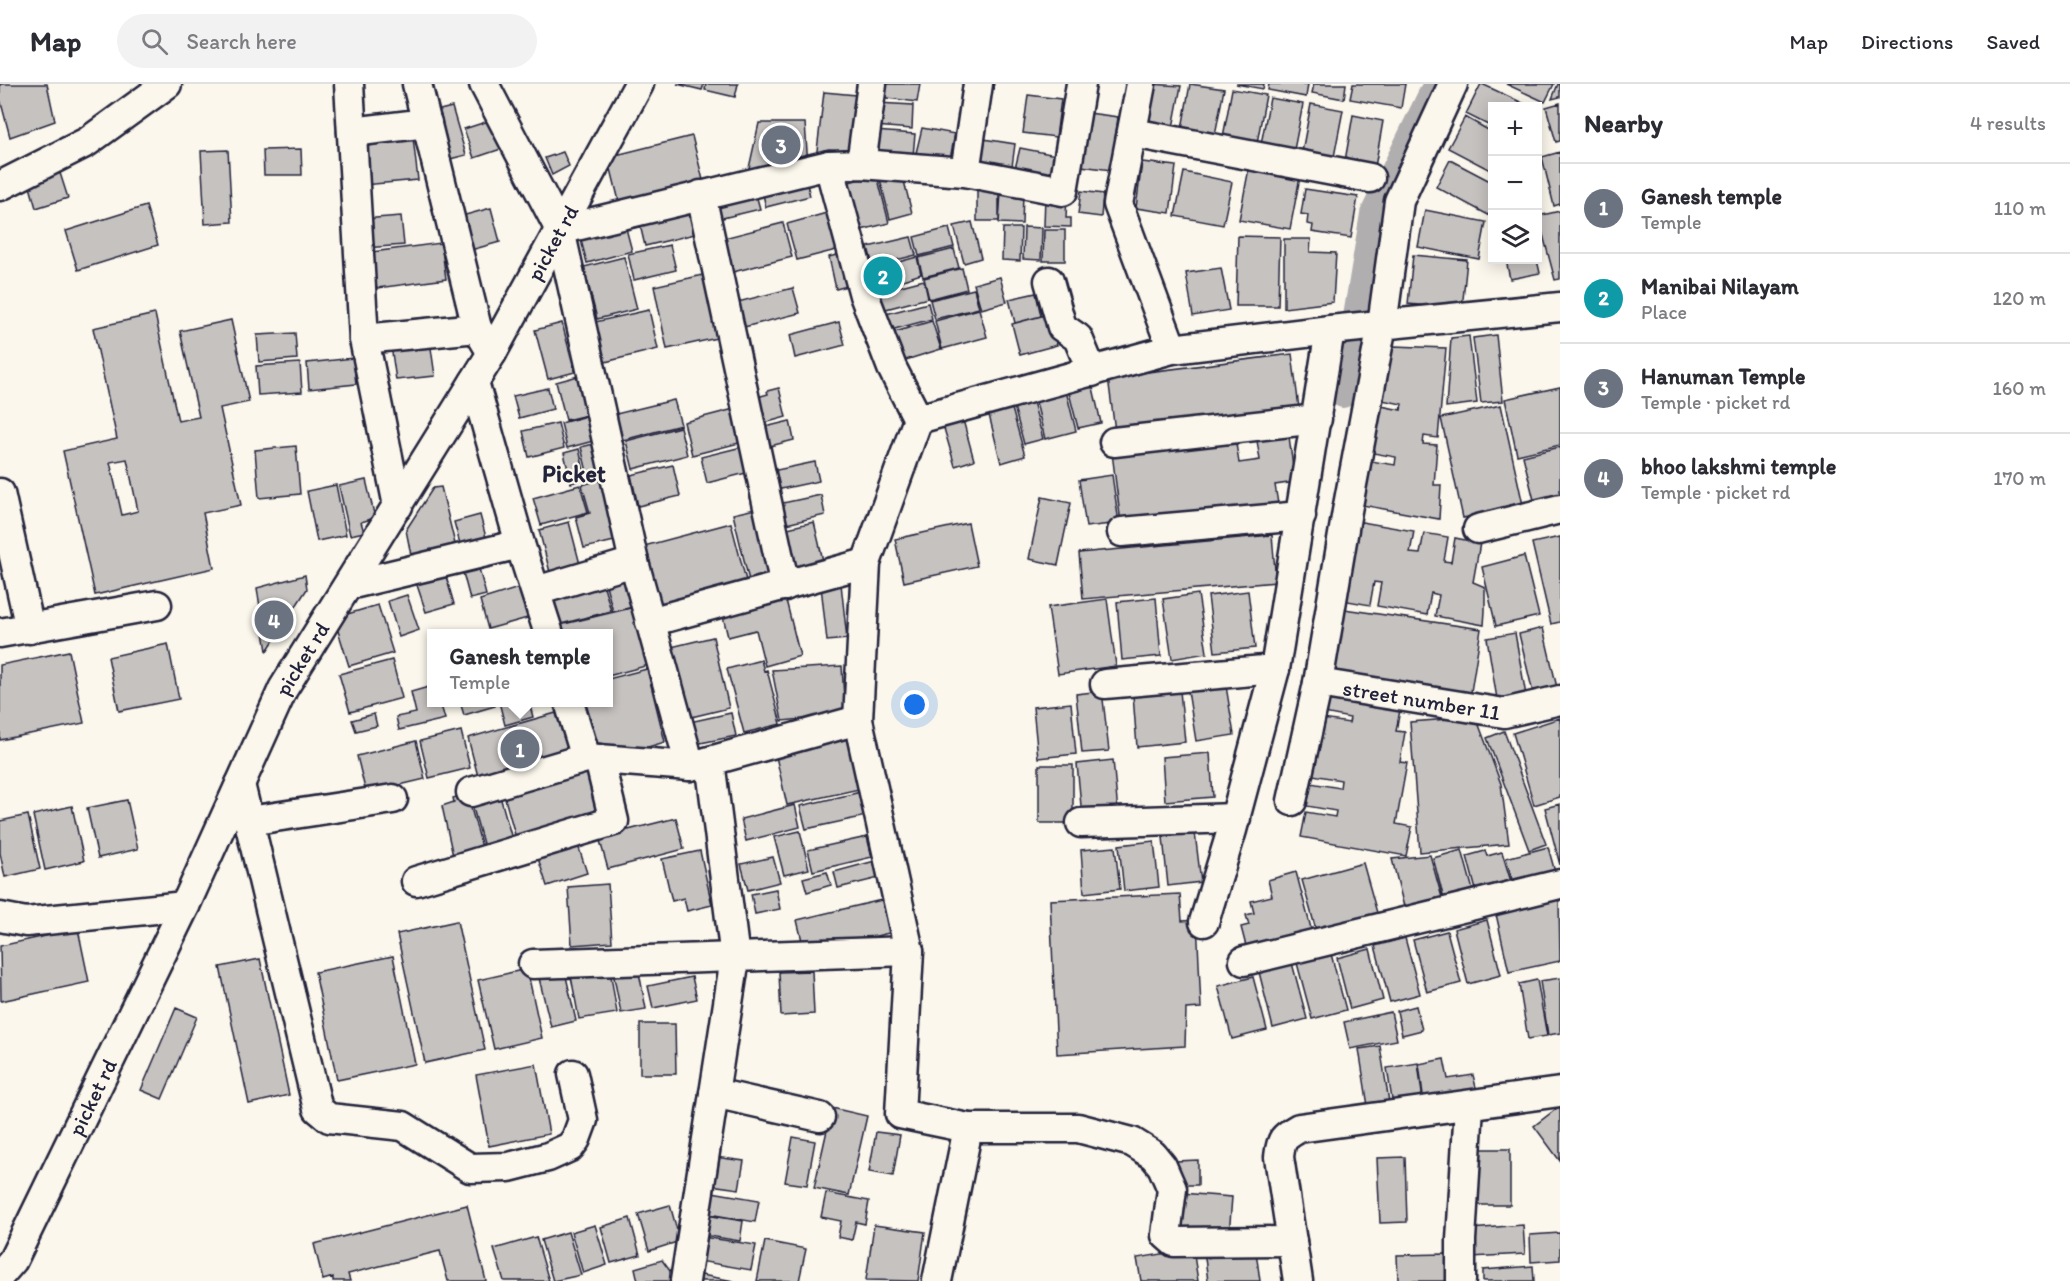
<!DOCTYPE html>
<meta charset="utf-8">
<style>
body{margin:0;font-family:Itim,sans-serif;background:#f2f2f3;color:#2b2b33}
.controls{position:absolute;right:18px;top:18px;display:grid;overflow:hidden;border-radius:0px;box-shadow:0 3px 15px #0003}
.controls button{width:54px;height:54px;display:grid;place-items:center;padding:0;border:0;border-bottom:2px solid #e1e1e2;background:#fff;color:#2b2b33;font:30px sans-serif}
.you{position:absolute;left:915px;top:621px;width:21px;height:21px;margin:-15px;border:4px solid #fff;border-radius:50%;background:#1a73e8;box-shadow:0 0 0 9px #1a73e833}
.badge{display:grid;place-items:center;width:39px;height:39px;border-radius:50%;background:#1f6fb2;color:#fff;font-size:20px;font-weight:700}
.pin{position:absolute;translate:-50% -50%;border:3px solid #fff;box-shadow:0 2px 6px #0006}
.popup{position:absolute;left:427px;top:545px;width:186px;height:78px;box-sizing:border-box;display:grid;place-content:center;border-radius:0px;background:#fff;filter:drop-shadow(0 2px 4px #0005);font-size:20px;white-space:nowrap;color:#7c7c81}
.popup b{font-size:22px;color:#2b2b33}
.popup::after{content:'';position:absolute;left:50%;top:100%;margin-left:-12px;border:12px solid transparent;border-top-color:#fff}
.list{margin:0;padding:0;list-style:none}
h2{display:flex;justify-content:space-between;align-items:center;height:78px;margin:0;padding:0 24px;font-size:26px}
h2 small{font-size:20px;font-weight:400;color:#7c7c81}
.list li{display:grid;grid-template-columns:39px 1fr auto;gap:18px;align-items:center;box-sizing:border-box;height:90px;padding:0 24px;border-top:2px solid #e1e1e2}
.list b{display:block;font-size:22px;white-space:nowrap}
.list p{margin:0;font-size:20px;white-space:nowrap;color:#7c7c81}
.list em{font-size:20px;font-style:normal;color:#7c7c81}
.icon{flex:none;width:33px;height:33px;fill:none;stroke:currentColor;stroke-width:2;stroke-linecap:round;stroke-linejoin:round}
.map{position:relative;flex:none;width:1560px;height:1197px;overflow:hidden}
header{display:flex;align-items:center;gap:36px;box-sizing:border-box;height:84px;padding:0 30px;background:#fff;border-bottom:2px solid #e1e1e2}
header strong{font-size:28px}
nav{display:flex;gap:33px;margin-inline-start:auto;font-size:21px}
.search{width:420px;height:54px;background:#f2f2f3;display:flex;align-items:center;gap:15px;box-sizing:border-box;padding:0 21px;border-radius:33px;color:#7c7c81;font-size:22px}
main{display:flex}
aside{flex:1;background:#fff}
.map>svg:first-child{display:block}
.lines{fill:none;stroke-linecap:round;stroke-linejoin:round}
.canal{stroke:#b1aeb0;stroke-width:26}
.building{fill:#c6c2c0;stroke:#22223b;stroke-width:1.5;fill-rule:evenodd}
.minor-casing{stroke:#22223b;stroke-width:33}
.minor{stroke:#fbf7ec;stroke-width:28}
.labels{text-anchor:middle;stroke-width:4.5;stroke-linejoin:round;paint-order:stroke}
.street-label{font-size:22px;fill:#22223b;stroke:#fbf7ec}
.neighbourhood-label{font-size:24px;font-weight:bold;fill:#22223b;stroke:#fbf7ec}
</style>
<header>
<strong>Map</strong>
<div class="search"><svg class="icon" aria-label="search" viewBox="0 0 24 24"><circle cx="10" cy="10" r="6"/><path d="M15 15l6 6"/></svg>Search here</div>
<nav><a>Map</a><a>Directions</a><a>Saved</a></nav>
</header>
<main>
<div class="map">
<svg width="1560" height="1197" viewBox="0 0 1560 1197">
<rect width="100%" height="100%" fill="#fbf7ec"/>
<filter id="ink" filterUnits="userSpaceOnUse"><feTurbulence type="fractalNoise" baseFrequency=".0167" numOctaves="2"/><feDisplacementMap in="SourceGraphic" scale="12" xChannelSelector="R" yChannelSelector="G"/><feConvolveMatrix kernelMatrix="1 2 1 2 8 2 1 2 1" color-interpolation-filters="sRGB"/></filter>
<g filter="url(#ink)">
<g class="lines">
<path class="canal" d="M1343 311 1373 130 1436 0"/>
</g>
<path class="building" d="M0 0H47L55 37 10 53 0 15Z
M677 0H704L702 6Z
M706 0H738L735 13 705 6Z
M882 0H920L917 18 880 13Z
M1150 0 1181 2 1172 49 1142 44Z
M1190 0 1224 5 1215 51 1182 45Z
M1236 0H1264L1263 5Z
M1269 0H1308L1306 13 1268 6Z
M1314 0H1346L1344 15 1312 9Z
M1353 0H1405L1401 24 1350 15Z
M1481 0H1482L1529 22H1492V43L1466 30Z
M1506 0H1554L1545 18Z
M1558 0H1560V13L1552 15Z
M1232 5 1266 11 1257 59 1223 53Z
M824 8 856 11 849 78 816 75Z
M1028 11 1061 15 1056 53 1023 49Z
M1270 14 1303 20 1294 66 1261 60Z
M877 19 913 21 912 45 875 42Z
M1560 19V57L1556 58 1546 23Z
M1311 20 1343 26 1334 73 1302 68Z
M452 23 466 71 442 77 428 29Z
M1081 28 1118 33 1111 86 1074 81Z
M1353 31 1383 37 1375 83 1345 77Z
M1465 33 1492 48V87L1448 64Z
M495 35 504 64 474 74 464 45Z
M759 39H805L808 82 747 93Z
M922 44 955 50 950 75 916 69Z
M412 45 418 96 363 101 358 50Z
M874 47 915 50 913 72 872 70Z
M692 52 706 108 622 129 608 73Z
M977 54 1015 60 1011 90 973 84Z
M1020 64 1056 71 1049 100 1013 93Z
M301 65 302 91H264L263 66Z
M228 66 232 138 205 140 201 67Z
M563 68 569 82 552 91 545 74Z
M1560 68V120L1554 122 1542 73Z
M1450 76 1492 98V133L1436 103Z
M1142 78 1176 82 1170 129 1136 124Z
M1249 84 1300 93 1290 145 1239 136Z
M1184 88 1232 98 1223 141 1175 132Z
M60 89 68 114 36 124 29 99Z
M902 89 912 129 890 135 880 95Z
M877 91 889 139 861 146 849 98Z
M806 96 810 112 766 123 762 107Z
M754 103 760 125 710 137 704 115Z
M977 103H999V137H977Z
M1305 105 1358 113 1351 154 1312 148 1313 141 1307 140 1308 131 1301 130Z
M1081 107 1103 110 1101 133 1078 130Z
M1001 108 1023 109 1022 140 999 139Z
M1045 111H1067L1066 134H1071V143L1044 142Z
M691 115 699 149 645 162 637 128Z
M146 122 158 161 78 186 66 147Z
M491 124 500 158 467 167 458 133Z
M1425 126 1486 138 1479 175 1418 163Z
M834 127 844 164 797 176 787 140Z
M1560 127V195L1555 196 1538 132Z
M401 132 404 161 365 164 363 135Z
M623 133 632 167 587 179 578 145Z
M972 138 981 174 964 179 954 142Z
M783 139 792 173 729 189 720 155Z
M1024 143 1042 144 1041 176 1023 175Z
M949 144 954 163 919 172 914 153Z
M1003 144H1021L1020 177 1002 176Z
M1044 146H1065V177H1043Z
M1238 152 1280 153 1278 222H1236Z
M911 153 916 171 873 182 868 163Z
M1284 155H1311L1310 168 1336 169 1333 218 1284 224Z
M441 159 446 195 370 205 365 169Z
M670 161 676 186 634 196 628 170Z
M954 165 959 184 923 193 918 174Z
M844 169 851 201 836 205 829 173Z
M1413 171 1467 176 1462 225 1408 220Z
M624 173 637 225 597 235 584 183Z
M917 173 921 190 900 197 895 179Z
M1506 176H1537L1540 189 1510 195Z
M890 180 895 199 875 204 870 185Z
M962 184 967 205 929 215 924 194Z
M1221 184 1229 226 1193 232 1186 189Z
M712 189 726 252 667 265 654 202Z
M1000 193 1007 218 981 225 974 200Z
M924 196 928 214 882 226 878 208Z
M793 204 800 229 740 244 734 219Z
M974 205 979 224 935 235 930 216Z
M1036 209 1041 232 1015 239 1009 215Z
M928 219 932 235 887 247 882 231Z
M979 225 987 253 942 265 935 237Z
M649 226 658 265 605 278 595 238Z
M155 230 178 337 199 333 180 247 231 236 249 318 220 324 241 421 203 429 214 484 95 511 63 367 117 355 93 244ZM127 375 138 427 122 431 110 378Z
M1049 230 1057 261 1020 271 1012 240Z
M932 237 941 265 896 279 888 250Z
M839 238 845 261 795 274 790 251Z
M562 239 575 288 548 295 535 246Z
M295 249 297 275 259 278 257 251Z
M1496 251 1503 317 1481 319 1473 254Z
M1469 252 1477 319 1446 323 1451 254Z
M430 257 435 292 396 296 391 262Z
M1393 262 1446 264 1438 354 1424 352 1423 360 1437 361 1434 401H1441L1439 435 1362 421 1371 377 1395 381 1396 373 1373 369 1381 322 1401 326 1402 320 1382 316Z
M1292 270 1299 324 1115 347 1108 293Z
M353 274 356 300 309 305 307 279Z
M300 279 302 308 258 311 256 282Z
M582 291 591 330 566 336 556 298Z
M1092 299 1101 339 1078 344 1068 305Z
M1560 303V361L1517 371 1505 315Z
M548 304 553 325 519 334 513 312Z
M779 304 786 333 761 340 754 314 768 310 767 307Z
M1066 307 1076 347 1045 355 1035 314Z
M1032 314 1043 355 1024 360 1013 319Z
M674 316 681 341 623 356 616 330Z
M1011 321 1025 372 1001 379 988 327Z
M1501 321 1523 421 1463 434 1441 334Z
M734 325 743 358 692 371 684 338Z
M591 331 597 356 567 364 561 339Z
M963 336 974 376 955 382 943 341Z
M790 337 794 356 766 363 761 344Z
M558 339 564 364 529 373 523 347Z
M680 343 687 371 633 385 626 357Z
M1288 345 1295 398 1275 401 1279 426 1122 447 1112 369 1235 353 1239 379 1260 376 1256 350Z
M598 359 607 391 589 396 581 363Z
M296 362 300 410 259 414 255 366Z
M746 362 750 388 707 399 701 373Z
M1560 363V413L1535 420 1523 372Z
M579 365 586 395 571 399 564 369Z
M815 378 819 397 776 406 772 387Z
M673 381 680 412 638 422 631 391Z
M1112 391 1119 439 1086 443 1079 396Z
M607 394 623 455 584 464 576 433 590 429 582 401Z
M366 396 375 434 361 438 364 448 350 451 339 402Z
M336 401 346 451 317 457 307 407Z
M580 401 588 428 541 441 533 414Z
M441 403 456 464 412 476 406 446 433 404Z
M821 411 825 431 782 441 778 420Z
M1042 413 1071 419 1058 481 1029 475Z
M764 423 781 498 751 505 733 430Z
M480 431 488 461 462 467 454 438Z
M1356 437 1414 447 1410 469 1420 470 1424 449 1448 453 1444 477 1451 478 1455 454 1480 459 1473 498 1485 503V527L1484 541 1435 532 1439 511 1431 509 1427 531 1377 522 1381 499 1374 498 1370 521 1342 516Z
M569 438 582 488 552 496 539 446Z
M814 438 825 485 794 492 783 445Z
M731 439 749 508 662 531 644 462Z
M968 439 977 482 904 498 895 455Z
M1272 451 1276 498 1083 515 1079 469Z
M1560 453V538L1551 540 1532 459Z
M1524 472 1539 532 1496 542 1482 483Z
M478 481 486 511 470 515 462 485Z
M627 487 636 522 613 528 604 493Z
M445 489 454 520 426 528 416 498Z
M305 491 307 505 267 567 257 504Z
M602 495 611 527 561 540 552 507Z
M841 500 847 555 827 557 821 502Z
M522 503 531 533 488 545 480 516Z
M1248 507 1255 564 1215 568 1208 512Z
M784 508 800 572 765 582 756 546 728 553 721 524Z
M1198 510 1207 569 1172 575 1163 515Z
M407 511 419 546 399 553 388 517Z
M1156 514 1161 572 1122 576 1117 518Z
M1107 515 1116 582 1058 590 1048 523Z
M378 521 393 569 349 582 334 534Z
M635 523 649 581 608 592V550H562L560 541Z
M1344 525 1481 545 1470 614 1333 593Z
M1543 544 1558 608 1534 613 1519 550Z
M1515 549 1527 617 1498 621 1487 554Z
M713 553 729 624 683 635 667 564Z
M168 560 179 615 119 627 108 573Z
M69 567 84 639 0 656V581Z
M392 576 402 614 350 628 339 590Z
M761 576 764 587 767 586 781 640 744 649 727 585Z
M842 582 845 631 782 637 772 586Z
M647 585 665 658 624 670 593 666 581 618H608V595Z
M432 602V618H440L445 635 399 646 396 633 416 629 411 608Z
M1226 602 1234 651 1196 657 1188 607Z
M1102 607 1109 667 1082 669 1076 610Z
M1180 607 1185 658 1137 663 1133 611Z
M1329 608 1401 621 1396 647 1405 648 1400 678 1407 679 1396 740 1412 743 1406 772 1301 753 1306 728 1335 733 1336 727 1307 722 1311 699 1340 704 1341 696 1313 691 1323 635 1349 639 1350 634 1324 629Z
M460 618H494L495 622 464 631Z
M499 618H529L533 633 505 641Z
M1071 619 1076 670 1038 674 1033 623Z
M556 629 572 676 480 700 468 654Z
M731 629 736 652 690 661 685 639Z
M374 630 377 642 356 647 352 636Z
M1476 633 1501 700 1509 760 1420 768 1410 638Z
M1560 634V713L1534 721 1513 649Z
M461 647 470 684 429 694 420 657Z
M1504 647 1546 760 1529 766 1487 654Z
M847 652 859 705 787 721 775 668Z
M416 657 425 695 366 709 357 672Z
M1210 669 1213 713 1165 717 1162 673Z
M1113 676 1118 728 1082 732 1077 680Z
M589 680 604 734 517 758 502 704Z
M1039 681H1073V739H1039Z
M498 705 512 755 484 763 470 713Z
M861 708 866 732 806 745 800 722Z
M467 710 482 763 453 772 442 722 454 718 453 714Z
M127 716 138 765 98 774 87 724Z
M1560 720V781L1545 724Z
M795 721 800 743 746 757 741 735Z
M72 722 84 777 45 786 33 731Z
M28 731 40 785 5 793 0 769V737Z
M676 734 684 765 608 785 597 746 626 739 628 746Z
M800 747 809 785 784 791 774 753Z
M1195 749 1201 798 1168 802 1163 753Z
M867 753 872 773 813 787 808 766Z
M1154 757 1159 803 1124 807 1119 761Z
M577 758 587 789 547 802 537 771Z
M1115 763 1120 805 1084 809 1081 766Z
M1548 763 1555 788 1513 799 1506 774Z
M1462 766 1474 810 1445 819 1433 774Z
M700 767 712 821 687 827 684 814 672 817 662 775Z
M1485 767 1487 772 1502 768 1512 801 1477 810 1467 772Z
M1430 771 1443 817 1405 827 1392 775Z
M773 773 780 798 748 806 741 780Z
M875 777 879 794 838 804 834 788Z
M1363 779 1379 836 1318 853 1302 796Z
M827 788 831 801 807 808 803 794Z
M1296 788 1312 848 1247 866 1241 843 1249 841 1246 831 1254 829 1251 817 1272 812 1268 796Z
M608 800 612 858 572 861 568 803Z
M776 805 780 825 755 830 751 810Z
M1180 810 1182 837 1197 836 1201 924 1186 925 1185 962 1057 970 1050 816Z
M886 815 893 848 805 869 797 836Z
M1559 815 1560 877 1509 888 1496 830Z
M1487 836 1501 891 1468 900 1454 845Z
M457 837 485 966 425 979 397 850Z
M78 845 89 898 1 917 0 862Z
M1447 847 1461 899 1427 908 1413 856Z
M1405 854 1420 910 1390 918 1375 862Z
M1370 865 1383 916 1350 925 1337 874Z
M1331 870 1346 926 1312 935 1297 879Z
M393 872 415 980 337 996 315 888Z
M260 875 289 1011 249 1020 220 883Z
M1292 879 1307 935 1273 944 1259 888Z
M638 883 646 925 621 929 613 888Z
M527 885 542 954 494 965 478 896Z
M610 886 617 929 579 935 570 887Z
M812 887 814 930 781 932 779 888Z
M565 888 576 937 551 943 539 894Z
M692 893 697 915 653 924 648 902Z
M1253 893 1267 946 1232 955 1218 902Z
M1560 894V949L1548 951 1540 897Z
M1537 896 1547 952 1528 955 1519 900Z
M1416 922 1422 946 1402 951 1397 927Z
M176 924 197 933 162 1015 141 1006Z
M1391 928 1397 956 1350 965 1344 938Z
M640 940H675L676 990H640Z
M1380 962 1389 1018 1368 1022 1359 965Z
M1444 975 1448 995 1473 991 1479 1016 1425 1026 1419 980Z
M1418 979 1423 1018 1393 1022 1387 984Z
M536 980 549 1050 489 1062 476 991Z
M1560 1022V1077L1534 1042Z
M832 1024 867 1032 849 1111 814 1104Z
M876 1048 900 1051 893 1092 869 1088Z
M793 1053 815 1057 807 1101 785 1098Z
M1472 1065H1510V1121H1472Z
M715 1073 744 1077 739 1105 711 1101Z
M1405 1073 1407 1138 1380 1139 1377 1074Z
M1198 1076V1101H1176V1077Z
M712 1108 759 1116 755 1138 709 1130Z
M826 1109 869 1117 865 1140 856 1138 852 1156 838 1153 841 1137 821 1133Z
M1181 1109 1232 1113 1229 1152 1178 1149Z
M467 1121 486 1197H448L440 1167 348 1190 350 1197H333V1193L323 1196 314 1160Z
M670 1121 680 1157 649 1167 638 1130Z
M706 1131 743 1137 740 1157 703 1151Z
M630 1134 640 1171 611 1179 601 1143Z
M595 1141 607 1181 583 1189 571 1148Z
M874 1141 925 1148 918 1197 866 1196Z
M1523 1141 1525 1170 1471 1173 1470 1145Z
M568 1148 581 1191 553 1197 541 1156Z
M1560 1149V1176L1531 1178 1530 1151Z
M536 1153 549 1197H504L494 1165Z
M703 1153 756 1161 751 1186 699 1177Z
M765 1157 806 1165 799 1197H757Z
M1193 1165 1198 1197H1141L1137 1174Z
M1256 1168 1260 1197H1208L1205 1174Z
M1446 1170V1197H1398L1397 1171Z
M662 1176 670 1187 671 1197H638L635 1184Z
M1533 1182 1534 1197H1483V1186Z
M696 1190 734 1197H695Z"/>
<g class="lines">
<g class="minor-casing">
<g id="minor">
<path d="M349 0 364 255 398 422"/>
<path d="M417 0 477 244 492 269"/>
<path d="M484 0 560 146 634 478 690 682 710 677 735 874 685 1197"/>
<path d="M978 0 965 88 861 80 829 81 864 211 892 284 918 335 1172 265 1330 246 1560 223"/>
<path d="M1141 0 1118 120 1172 265"/>
<path d="M352 48 427 39"/>
<path d="M1133 49 1370 94"/>
<path d="M861 80 872 0"/>
<path d="M965 88 1063 107 1081 0"/>
<path d="M0 102 87 58 167 0"/>
<path d="M701 111 785 502"/>
<path d="M560 146 829 81"/>
<path d="M1049 197 1062 243 1078 254 1092 288"/>
<path d="M364 255 477 244"/>
<path d="M474 298 520 460 549 550"/>
<path d="M918 335 866 479 858 636 909 867 900 1030 968 1044 937 1197"/>
<path d="M1114 358 1317 335"/>
<path d="M0 409 30 545"/>
<path d="M1478 445 1560 425"/>
<path d="M1122 448 1301 432"/>
<path d="M349 501 520 460"/>
<path d="M536 507 634 478"/>
<path d="M650 538 866 479"/>
<path d="M0 549 157 521"/>
<path id="s1" d="M1318 599 1504 629 1560 616"/>
<path d="M1105 600 1275 585"/>
<path d="M569 618 586 674 690 682"/>
<path d="M710 677 858 636"/>
<path d="M240 700 318 1025 329 1034 403 1042 470 1084 509 1083 548 1073 570 1063 576 1055 583 1036 573 990"/>
<path d="M471 708 586 674"/>
<path d="M1292 717 1318 599 1347 427 1382 241 1399 117 1453 0"/>
<path d="M249 737 393 715"/>
<path d="M1081 739 1236 734"/>
<path d="M416 797 614 737 599 675"/>
<path d="M0 833 26 838 185 822"/>
<path d="M1204 838 1232 746 1275 585 1330 246"/>
<path d="M1244 877 1560 800"/>
<path d="M533 880 909 867"/>
<path d="M714 1009 820 1033"/>
<path d="M968 1044H1078L1132 1058 1153 1071 1162 1082 1172 1105 1166 1151 1174 1158 1292 1157"/>
<path id="s2" d="M0 1191 13 1176 185 822 283 605 492 269 639 0"/>
<path d="M1298 1197 1279 1073C1281 1055 1283 1053 1299 1044L1560 1008"/>
<path d="M1461 1197V1156L1469 1022"/>
</g>
</g>
<use href="#minor" class="minor"/>
</g>
</g>
<g class="labels">
<g class="street-label">
<text dy="8" stroke="none"><textPath href="#s2" startOffset="1173">picket rd</textPath></text>
<text dy="8" stroke="none"><textPath href="#s2" startOffset="687">picket rd</textPath></text>
<text dy="8" stroke="none"><textPath href="#s1" startOffset="105">street number 11</textPath></text>
<text dy="8" stroke="none"><textPath href="#s2" startOffset="201">picket rd</textPath></text>
</g>
<g class="neighbourhood-label">
<text x="574" y="398">Picket</text>
</g>
</g>
</svg>
<div class="controls">
<button>+</button>
<button>−</button>
<button><svg class="icon" aria-label="layers" viewBox="0 0 24 24"><path d="M12 4l9 5-9 5-9-5zM3 14l9 5 9-5"/></svg></button>
</div>
<div class="you"></div>
<div class="pin badge" style="left:520px;top:665px;background:#6b7280">1</div>
<div class="popup"><b>Ganesh temple</b>Temple</div>
<div class="pin badge" style="left:883px;top:192px;background:#0f9aa8">2</div>
<div class="pin badge" style="left:781px;top:61px;background:#6b7280">3</div>
<div class="pin badge" style="left:274px;top:536px;background:#6b7280">4</div>
</div>
<aside>
<h2>Nearby<small>4 results</small></h2>
<ul class="list">
<li><span class="badge" style="background:#6b7280">1</span><div><b>Ganesh temple</b><p>Temple</p></div><em>110 m</em></li>
<li><span class="badge" style="background:#0f9aa8">2</span><div><b>Manibai Nilayam</b><p>Place</p></div><em>120 m</em></li>
<li><span class="badge" style="background:#6b7280">3</span><div><b>Hanuman Temple</b><p>Temple · picket rd</p></div><em>160 m</em></li>
<li><span class="badge" style="background:#6b7280">4</span><div><b>bhoo lakshmi temple</b><p>Temple · picket rd</p></div><em>170 m</em></li>
</ul>
</aside>
</main>
